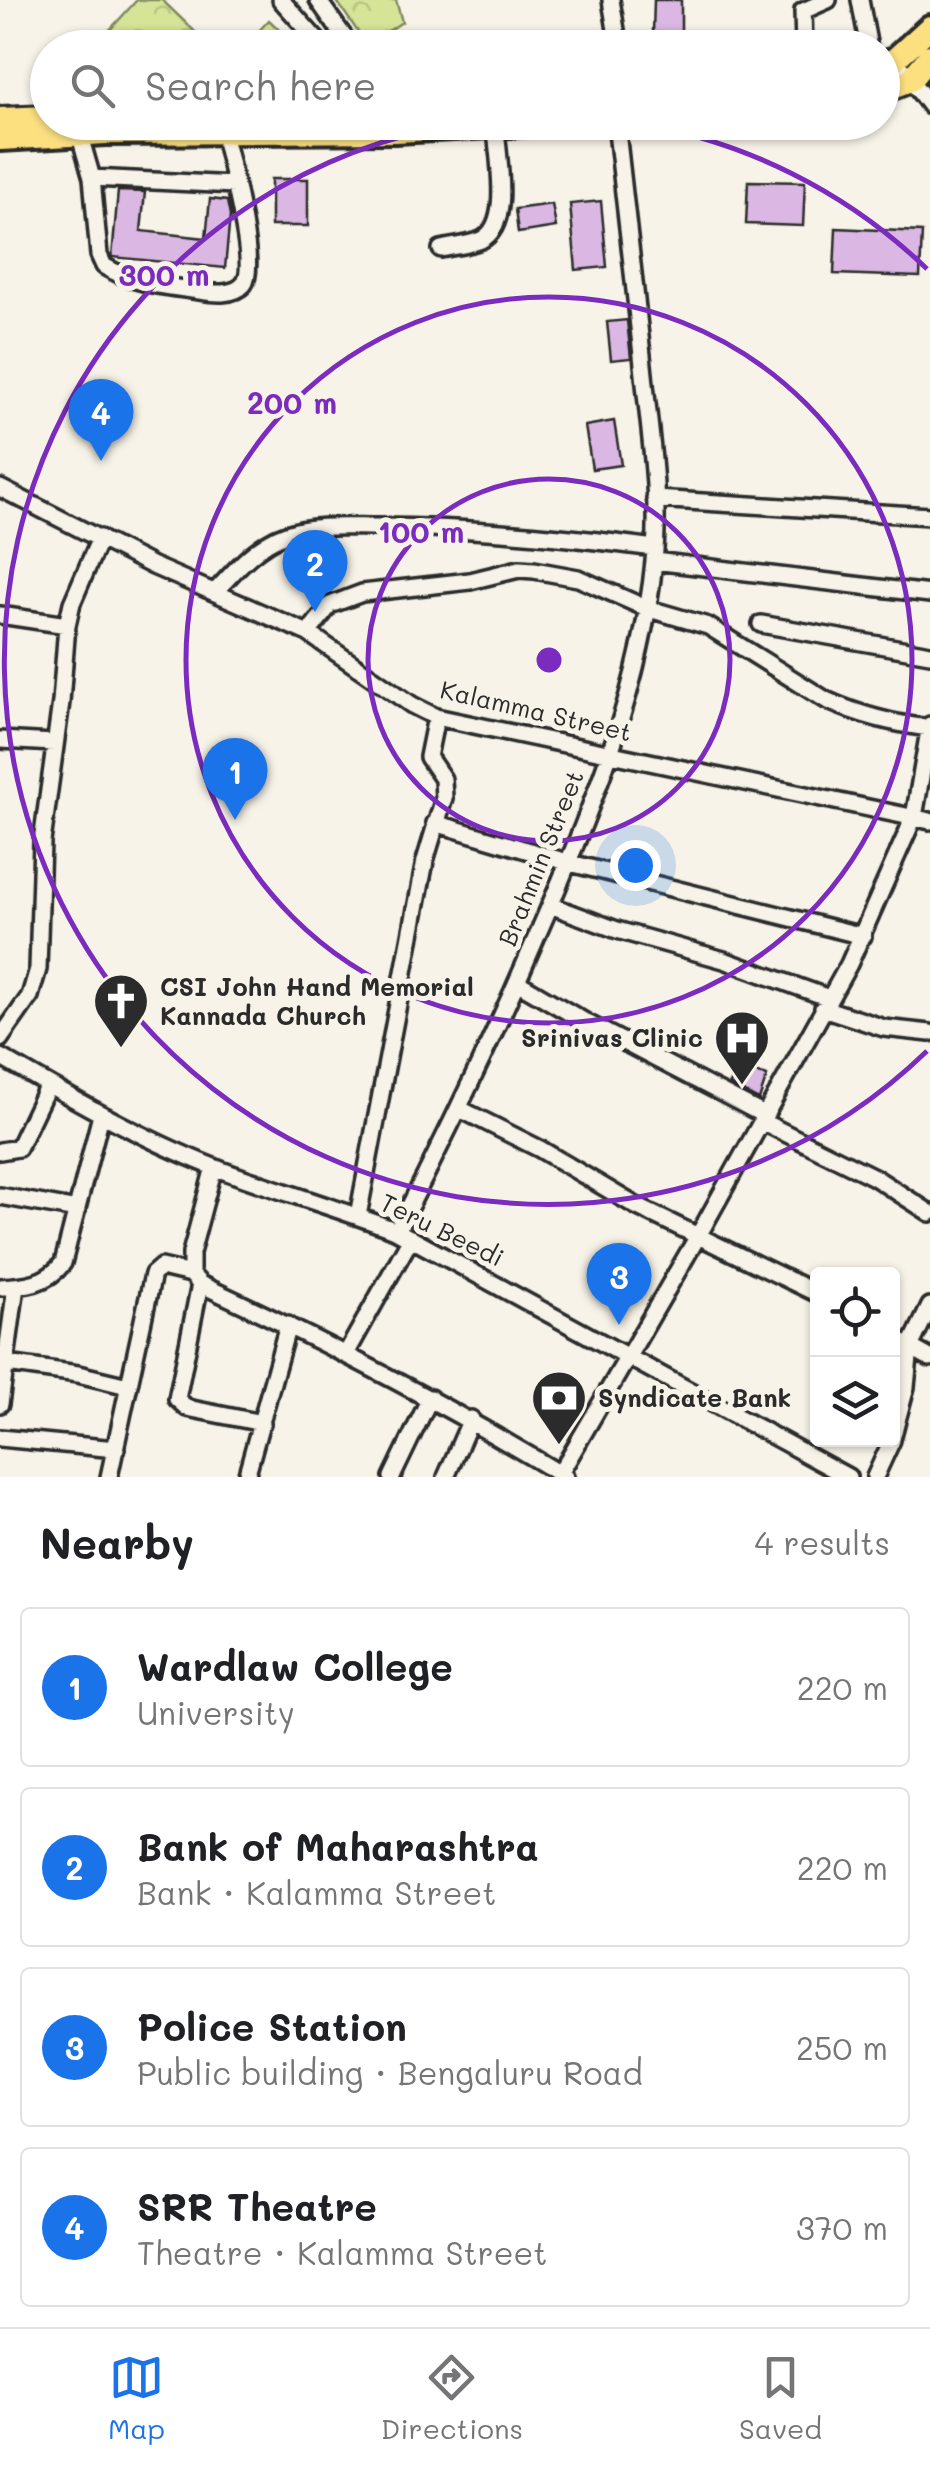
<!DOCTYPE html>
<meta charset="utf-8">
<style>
body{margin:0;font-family:Mali,sans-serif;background:#f2f2f2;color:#202124}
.controls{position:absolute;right:30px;bottom:30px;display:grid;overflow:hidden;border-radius:10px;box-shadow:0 2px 8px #0004}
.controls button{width:90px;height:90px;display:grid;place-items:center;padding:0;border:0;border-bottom:2px solid #e0e0e0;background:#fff;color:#202124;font:50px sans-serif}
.you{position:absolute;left:635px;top:865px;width:35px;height:35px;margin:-25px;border:8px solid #fff;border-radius:50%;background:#1a73e8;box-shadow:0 0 0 15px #1a73e833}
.badge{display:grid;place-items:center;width:65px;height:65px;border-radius:50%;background:#1a73e8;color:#fff;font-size:32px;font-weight:700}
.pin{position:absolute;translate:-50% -82px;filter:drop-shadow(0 2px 5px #0008)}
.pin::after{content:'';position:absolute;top:52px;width:35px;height:30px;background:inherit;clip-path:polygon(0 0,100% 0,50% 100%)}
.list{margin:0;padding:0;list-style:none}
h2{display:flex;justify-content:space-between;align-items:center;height:130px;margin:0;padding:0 40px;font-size:42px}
h2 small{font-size:32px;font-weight:400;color:#757577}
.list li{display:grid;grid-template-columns:65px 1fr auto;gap:30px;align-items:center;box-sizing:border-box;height:160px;margin:0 20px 20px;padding:0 20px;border:2px solid #e0e0e0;border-radius:10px}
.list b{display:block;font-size:38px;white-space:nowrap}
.list p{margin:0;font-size:32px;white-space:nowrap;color:#757577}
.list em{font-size:32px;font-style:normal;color:#757577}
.icon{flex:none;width:55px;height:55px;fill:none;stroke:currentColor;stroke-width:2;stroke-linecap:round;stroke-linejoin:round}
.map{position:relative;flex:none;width:930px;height:1477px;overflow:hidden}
.search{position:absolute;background:#fff;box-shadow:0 2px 8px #0004;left:30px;right:30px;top:30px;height:110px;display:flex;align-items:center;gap:25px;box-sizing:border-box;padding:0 35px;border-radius:55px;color:#757577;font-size:38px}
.sheet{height:850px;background:#fff}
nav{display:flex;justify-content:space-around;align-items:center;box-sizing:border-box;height:140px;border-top:2px solid #e0e0e0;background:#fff;font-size:28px;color:#757577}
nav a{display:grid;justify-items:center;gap:5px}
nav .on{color:#1a73e8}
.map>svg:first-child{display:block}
.forest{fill:url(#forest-crowns);stroke:#808861;stroke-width:2.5}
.building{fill:#dab8e3;stroke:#2b2b2b;stroke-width:2.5}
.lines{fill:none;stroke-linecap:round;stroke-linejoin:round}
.minor-casing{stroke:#2b2b2b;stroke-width:22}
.highway-casing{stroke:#2b2b2b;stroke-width:30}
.minor{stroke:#f7f3e8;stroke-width:15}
.highway{stroke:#fce080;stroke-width:22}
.ring{fill:none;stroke:#7b2cbf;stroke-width:5}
.labels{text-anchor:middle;stroke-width:10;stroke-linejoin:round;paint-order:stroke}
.street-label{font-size:25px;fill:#2b2b2b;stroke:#f7f3e8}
.poi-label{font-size:25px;font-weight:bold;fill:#2b2b2b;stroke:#f7f3e8;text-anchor:start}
.centre{fill:#7b2cbf;stroke:#f7f3e8;stroke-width:5}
.ring-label{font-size:30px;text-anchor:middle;font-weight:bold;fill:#7b2cbf;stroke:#f7f3e8;stroke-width:10;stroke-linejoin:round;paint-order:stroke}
</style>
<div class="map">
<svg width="930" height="1477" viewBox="0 0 930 1477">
<defs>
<pattern id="forest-crowns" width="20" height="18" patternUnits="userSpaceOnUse" patternTransform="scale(2.5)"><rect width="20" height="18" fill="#d6e497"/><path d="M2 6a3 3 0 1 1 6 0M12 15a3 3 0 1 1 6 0" fill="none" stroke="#b8c482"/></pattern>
</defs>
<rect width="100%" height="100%" fill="#f7f3e8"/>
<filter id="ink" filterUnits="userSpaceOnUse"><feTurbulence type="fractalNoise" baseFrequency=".01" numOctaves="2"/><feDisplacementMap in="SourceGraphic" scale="20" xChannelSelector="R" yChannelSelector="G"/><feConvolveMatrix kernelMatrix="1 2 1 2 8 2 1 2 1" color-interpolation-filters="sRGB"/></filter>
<g filter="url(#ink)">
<path class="forest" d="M137 0H162L211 47H99L107 33Z
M336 0H396L402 22 367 45Z
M269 20 297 47H244Z"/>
<path class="building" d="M654 0H681V33H653Z
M271 179H308V226H271Z
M748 181 805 182 803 226 746 224Z
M118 191 145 192 141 231 206 238 210 199 227 201 230 216 225 268 112 257Z
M601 201 607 267 576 270 570 204Z
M552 204 556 227 518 233 515 209Z
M836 228 922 232 920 277 834 274Z
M627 320 631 358 611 360 607 322Z
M614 421 621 465 592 469 585 426Z
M736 1066 767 1076 759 1100 730 1085Z"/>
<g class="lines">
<g class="minor-casing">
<path id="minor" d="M281 0 324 48
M318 0 352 48
M611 0 619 48
M860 0 869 48
M804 48 803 11 828 0
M895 59 930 106
M76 122 92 178 99 255 104 266C132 283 160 286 192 290 207 292 232 298 244 284 258 266 229 158 223 133
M92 178 235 185
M441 249C454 246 469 245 481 240 513 225 497 156 496 127
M0 488 153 566 308 633 412 705 436 717 930 821
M655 499 930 516
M654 561 930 594
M215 592C235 570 257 544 286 534 315 524 347 527 378 527 471 527 563 536 655 548
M0 615 67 625
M761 624 930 654
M308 633 330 605 362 593 470 581 519 569 534 570 578 578 646 608 708 626 826 700C859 715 893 724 930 728
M0 740 54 743
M435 823 570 863 863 936
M550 905 617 930 724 960 829 998
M517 982 587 1023 764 1115
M823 1008 884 1028 930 1033
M0 1039 30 996 38 969 42 842 61 702 67 625 72 603 100 538
M0 1057C72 1098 146 1142 224 1171 282 1192 340 1209 397 1231L848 1477
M460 1109 540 1149 636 1206 818 1294
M761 1121 874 1177 930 1213
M0 1151 18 1148 48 1085
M214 1167 191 1253V1274L200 1284C325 1342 447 1405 565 1477
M0 1196 77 1210
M358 1216 425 861 444 798 443 779 428 757 436 717
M397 1231C451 1127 500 1023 546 915 594 803 642 684 654 561 660 506 652 449 646 394 637 303 626 213 616 122
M200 1284 177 1399 187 1408 262 1423
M0 1287C25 1286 47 1284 63 1263L101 1115
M892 1337 930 1358
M346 1354 411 1238
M0 1363 78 1374 128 1386
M0 1404 16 1286
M0 1438 116 1449
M892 1439 906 1387 910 1347 930 1306
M109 1477 153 1274 161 1267 191 1274
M246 1477 288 1325
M392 1477 430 1398
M446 1477 471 1419
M558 1477 698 1236 849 964 914 817 930 725
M875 1477 892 1440"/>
</g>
<g class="highway-casing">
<path id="highway" d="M882 65 895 59 930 27
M882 91 910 80 930 56
M0 119 48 117
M0 139 105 133 395 131 568 122"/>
</g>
<use href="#minor" class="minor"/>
<use href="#highway" class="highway"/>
</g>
</g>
<g class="ring">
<circle cx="549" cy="660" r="181"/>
<circle cx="549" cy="660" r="363"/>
<path d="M927 1051A544 544 0 1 1 464 123M634 123A544 544 0 0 1 927 269"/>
</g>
<defs>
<g id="church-pin" transform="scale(2.875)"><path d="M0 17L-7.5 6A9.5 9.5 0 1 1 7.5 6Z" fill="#2b2b2b" stroke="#f7f3e8"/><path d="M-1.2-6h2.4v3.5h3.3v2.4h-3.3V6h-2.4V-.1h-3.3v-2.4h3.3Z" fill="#fff"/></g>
<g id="hospital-pin" transform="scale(2.875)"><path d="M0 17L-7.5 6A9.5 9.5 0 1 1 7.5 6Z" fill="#2b2b2b" stroke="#f7f3e8"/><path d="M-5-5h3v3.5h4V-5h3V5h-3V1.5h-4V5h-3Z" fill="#fff"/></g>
<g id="bank-pin" transform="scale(2.875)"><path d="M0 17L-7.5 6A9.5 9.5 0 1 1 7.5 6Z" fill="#2b2b2b" stroke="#f7f3e8"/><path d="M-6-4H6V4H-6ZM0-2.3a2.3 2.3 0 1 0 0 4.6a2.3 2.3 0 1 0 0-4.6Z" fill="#fff"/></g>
</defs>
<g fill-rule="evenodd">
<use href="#church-pin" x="121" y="1001"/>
<use href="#hospital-pin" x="742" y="1038"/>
<use href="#bank-pin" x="559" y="1398"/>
</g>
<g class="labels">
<g class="street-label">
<text transform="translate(536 711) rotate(13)" y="9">Kalamma Street</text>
<text transform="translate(541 858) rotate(-68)" y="9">Brahmin Street</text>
<text transform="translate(442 1230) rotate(26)" y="9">Teru Beedi</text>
</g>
<g class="poi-label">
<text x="160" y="996">CSI John Hand Memorial<tspan x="160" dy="29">Kannada Church</tspan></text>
<text x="703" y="1047" text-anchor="end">Srinivas Clinic</text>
<text x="598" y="1407">Syndicate Bank</text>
</g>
</g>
<circle cx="549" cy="660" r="15" class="centre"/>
<g class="ring-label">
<text x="164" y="286">300 m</text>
<text x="292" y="414">200 m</text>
<text x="421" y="543">100 m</text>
</g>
</svg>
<div class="controls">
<button><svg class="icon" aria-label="locate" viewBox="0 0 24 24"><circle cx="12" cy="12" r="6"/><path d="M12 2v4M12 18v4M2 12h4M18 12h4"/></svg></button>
<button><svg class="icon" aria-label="layers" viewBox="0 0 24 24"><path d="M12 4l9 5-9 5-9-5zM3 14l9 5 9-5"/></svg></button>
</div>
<div class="you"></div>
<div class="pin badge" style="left:235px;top:820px">1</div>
<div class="pin badge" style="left:315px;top:612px">2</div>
<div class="pin badge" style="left:619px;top:1325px">3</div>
<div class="pin badge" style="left:101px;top:461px">4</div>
<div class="search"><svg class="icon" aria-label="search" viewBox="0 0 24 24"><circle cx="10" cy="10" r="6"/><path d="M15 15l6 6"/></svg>Search here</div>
</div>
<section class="sheet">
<h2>Nearby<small>4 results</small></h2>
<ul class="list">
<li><span class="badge">1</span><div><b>Wardlaw College</b><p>University</p></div><em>220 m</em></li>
<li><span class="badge">2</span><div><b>Bank of Maharashtra</b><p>Bank · Kalamma Street</p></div><em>220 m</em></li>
<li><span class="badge">3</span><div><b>Police Station</b><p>Public building · Bengaluru Road</p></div><em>250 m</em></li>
<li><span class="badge">4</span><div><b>SRR Theatre</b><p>Theatre · Kalamma Street</p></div><em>370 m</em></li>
</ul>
</section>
<nav>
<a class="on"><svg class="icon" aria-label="map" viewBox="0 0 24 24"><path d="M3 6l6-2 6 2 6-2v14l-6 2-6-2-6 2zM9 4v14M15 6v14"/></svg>Map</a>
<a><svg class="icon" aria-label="directions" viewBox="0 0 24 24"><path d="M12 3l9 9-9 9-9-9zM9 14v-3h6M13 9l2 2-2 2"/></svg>Directions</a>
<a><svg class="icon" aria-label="saved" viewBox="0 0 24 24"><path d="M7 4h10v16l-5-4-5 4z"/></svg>Saved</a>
</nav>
